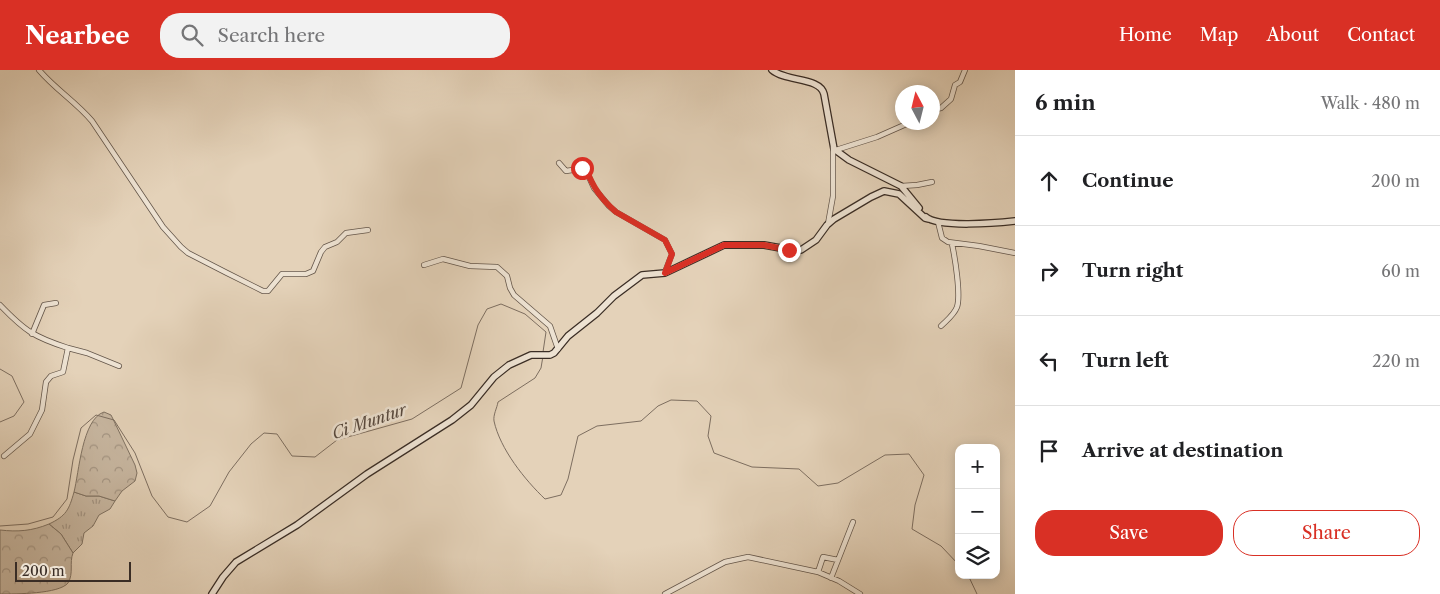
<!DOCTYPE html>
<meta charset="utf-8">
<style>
body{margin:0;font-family:"Libre Caslon Text",serif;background:#f2f2f2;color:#202124}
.controls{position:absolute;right:15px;bottom:15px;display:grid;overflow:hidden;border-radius:10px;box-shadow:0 2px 12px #0003}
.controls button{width:45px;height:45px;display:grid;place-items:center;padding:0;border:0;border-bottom:1px solid #e0e0e0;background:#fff;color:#202124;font:25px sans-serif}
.compass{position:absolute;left:895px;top:15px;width:45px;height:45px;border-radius:50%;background:#fff;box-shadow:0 2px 12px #0003;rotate:353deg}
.scale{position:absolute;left:15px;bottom:12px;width:116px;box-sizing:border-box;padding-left:5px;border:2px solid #3a2d25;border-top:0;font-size:14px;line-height:18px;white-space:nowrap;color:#3a2d25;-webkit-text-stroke:4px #ede2d2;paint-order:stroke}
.stop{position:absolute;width:15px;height:15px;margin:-11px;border:4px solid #d93025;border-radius:50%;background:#fff}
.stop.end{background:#d93025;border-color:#fff;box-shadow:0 1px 5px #0008}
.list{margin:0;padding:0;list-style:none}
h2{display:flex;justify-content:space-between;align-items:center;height:65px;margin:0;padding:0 20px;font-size:21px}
h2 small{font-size:16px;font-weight:400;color:#757577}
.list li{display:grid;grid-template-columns:32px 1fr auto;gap:15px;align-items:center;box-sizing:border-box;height:90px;padding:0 20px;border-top:1px solid #e0e0e0}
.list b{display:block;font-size:19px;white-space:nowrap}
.list em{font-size:16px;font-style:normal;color:#757577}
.actions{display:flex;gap:10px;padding:15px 20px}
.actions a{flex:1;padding:11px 0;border:1px solid #d93025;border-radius:20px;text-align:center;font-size:18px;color:#d93025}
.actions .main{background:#d93025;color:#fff}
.icon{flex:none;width:28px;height:28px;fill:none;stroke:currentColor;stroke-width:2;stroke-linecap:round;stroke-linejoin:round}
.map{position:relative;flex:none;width:1015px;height:524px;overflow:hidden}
header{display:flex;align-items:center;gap:30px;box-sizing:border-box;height:70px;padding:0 25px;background:#d93025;color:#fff}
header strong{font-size:24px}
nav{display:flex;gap:28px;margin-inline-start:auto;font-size:18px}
.search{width:350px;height:45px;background:#f2f2f2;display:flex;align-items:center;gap:12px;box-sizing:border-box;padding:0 18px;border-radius:20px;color:#757577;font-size:19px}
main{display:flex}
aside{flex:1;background:#fff}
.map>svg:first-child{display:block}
.grass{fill:url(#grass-tufts);stroke:#807262}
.forest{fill:url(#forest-crowns);stroke:#807262}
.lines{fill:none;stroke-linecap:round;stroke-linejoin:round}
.stream{stroke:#7d6e60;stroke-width:1}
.minor-casing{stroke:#64564a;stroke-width:6}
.secondary-casing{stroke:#3a2d25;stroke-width:8}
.minor{stroke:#ede2d2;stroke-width:4.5}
.secondary{stroke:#ede2d2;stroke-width:5.5}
.route{stroke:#d93025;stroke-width:6}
.labels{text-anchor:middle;stroke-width:5;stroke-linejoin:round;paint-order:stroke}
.water-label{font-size:16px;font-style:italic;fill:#56483e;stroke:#ede2d2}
</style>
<header>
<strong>Nearbee</strong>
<div class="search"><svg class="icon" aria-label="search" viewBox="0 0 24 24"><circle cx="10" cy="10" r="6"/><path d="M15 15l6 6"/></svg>Search here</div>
<nav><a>Home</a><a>Map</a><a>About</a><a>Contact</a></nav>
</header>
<main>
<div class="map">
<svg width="1015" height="524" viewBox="0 0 1015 524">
<defs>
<pattern id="grass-tufts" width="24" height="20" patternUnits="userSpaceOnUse" patternTransform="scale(1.25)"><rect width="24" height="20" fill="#c7b6a0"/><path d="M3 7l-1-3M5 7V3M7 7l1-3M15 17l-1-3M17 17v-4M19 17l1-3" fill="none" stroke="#a39482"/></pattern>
<pattern id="forest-crowns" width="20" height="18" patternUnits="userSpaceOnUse" patternTransform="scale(1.25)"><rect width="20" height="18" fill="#c7b6a0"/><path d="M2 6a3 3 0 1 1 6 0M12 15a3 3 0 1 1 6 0" fill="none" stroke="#a39482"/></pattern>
</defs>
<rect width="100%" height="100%" fill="#e4d2b9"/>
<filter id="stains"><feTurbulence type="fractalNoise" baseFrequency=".004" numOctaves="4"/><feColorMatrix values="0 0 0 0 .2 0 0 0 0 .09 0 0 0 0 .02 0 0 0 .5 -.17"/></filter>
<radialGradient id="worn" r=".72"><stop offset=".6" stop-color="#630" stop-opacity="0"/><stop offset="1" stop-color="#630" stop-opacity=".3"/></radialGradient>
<path class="grass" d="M74 422 86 426H99L115 431 110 439 99 445 93 456 84 463 82 474 73 483 61 464 49 454C66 446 69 440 74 422Z"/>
<path class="forest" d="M104 342 111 345 113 349 135 395 137 403 135 411 122 421 115 431 99 426H86L74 422C79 403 82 349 104 342Z
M49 454 61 464 73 483C69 493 74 503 68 513 59 524 16 524 0 524V460C18 462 32 461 49 454Z"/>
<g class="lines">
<path class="stream" d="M543 286 541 298 535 308 498 332C497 338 493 345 494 351 500 379 525 410 545 429L561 425 568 409 578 366 597 356 641 351 658 336 671 330 697 331 711 346 708 366 714 383 752 397 799 399 818 416 838 413 885 385 909 384 924 405 915 435 912 459 941 476 959 495
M0 299 12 306 24 332 14 346 0 352
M0 456 28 454 53 447 67 429 73 390 81 358 96 345 114 350 135 383 152 426 168 447 187 452 210 436 229 402 251 374 264 363 277 364 292 386 315 387 337 370 412 349 461 318 478 255 487 239 501 234 525 244 546 262 543 282
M968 505 977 524"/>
<g class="minor-casing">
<path id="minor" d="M39 0C55 19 76 32 92 51L163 157 181 177 188 183 227 203 263 221H268L282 204H306L313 201 321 182 325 177 337 172 346 163 368 160
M932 40 941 38 951 29 955 15 960 12 965 0
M836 80 877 67 911 52
M559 93 566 101 585 98 594 118 609 136 616 142 665 170 672 184 665 202
M901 116 917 115 932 112
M938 152 942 168 948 172 979 176 1015 183
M828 154 833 126V77
M424 195 443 189 470 196 497 197 507 206 510 218 514 225 550 256 558 279
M0 235C25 261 34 267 68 278L63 302 51 306 46 312 42 340 30 364 4 386
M941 256C947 250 954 245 957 237 961 225 955 188 952 174
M32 264 44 235 56 233
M68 278 87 283 119 296
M818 502 823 487 838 490
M831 508 853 452
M665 524 725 492 748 487 818 502 839 511 860 524"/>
</g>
<g class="secondary-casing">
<path id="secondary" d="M772 0C786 12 820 7 824 24L834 79 849 90 901 116 919 138
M926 147C939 158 997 153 1015 151
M212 524 223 507 236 492 297 455 367 404 452 350 471 335 494 307 509 295 531 285H550L554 283 568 266 597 243 614 226 642 205 665 203 724 175H764L792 180H801L816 170 827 155 834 149 871 127 884 121 899 124 925 148 929 149"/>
</g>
<use href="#minor" class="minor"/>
<use href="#secondary" class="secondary"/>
</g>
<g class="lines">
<path class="route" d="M582 98 586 99C593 117 601 129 616 142L665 170 672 184 665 203 724 175H764L789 180"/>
</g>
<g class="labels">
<g class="water-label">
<text transform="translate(369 351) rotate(-19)" y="6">Ci Muntur</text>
</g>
</g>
<rect width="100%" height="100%" filter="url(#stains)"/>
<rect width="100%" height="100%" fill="url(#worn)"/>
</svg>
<div class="controls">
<button>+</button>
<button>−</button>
<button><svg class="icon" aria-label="layers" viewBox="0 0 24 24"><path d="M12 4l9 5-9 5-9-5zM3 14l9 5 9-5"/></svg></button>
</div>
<svg class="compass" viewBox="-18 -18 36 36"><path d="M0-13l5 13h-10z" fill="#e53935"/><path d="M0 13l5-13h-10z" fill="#757577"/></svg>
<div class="scale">200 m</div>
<div class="stop" style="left:582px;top:98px"></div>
<div class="stop end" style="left:789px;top:180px"></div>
</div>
<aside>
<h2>6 min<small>Walk · 480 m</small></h2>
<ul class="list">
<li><svg class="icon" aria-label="ahead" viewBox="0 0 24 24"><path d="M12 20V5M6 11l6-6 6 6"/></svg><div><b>Continue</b></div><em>200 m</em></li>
<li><svg class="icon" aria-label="right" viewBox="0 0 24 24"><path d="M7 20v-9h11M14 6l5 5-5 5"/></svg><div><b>Turn right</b></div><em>60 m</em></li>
<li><svg class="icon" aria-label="left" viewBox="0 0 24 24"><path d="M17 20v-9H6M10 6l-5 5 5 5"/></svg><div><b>Turn left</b></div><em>220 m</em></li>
<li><svg class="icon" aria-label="arrive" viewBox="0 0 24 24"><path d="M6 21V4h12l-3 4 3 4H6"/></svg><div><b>Arrive at destination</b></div></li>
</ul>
<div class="actions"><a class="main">Save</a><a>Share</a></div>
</aside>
</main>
